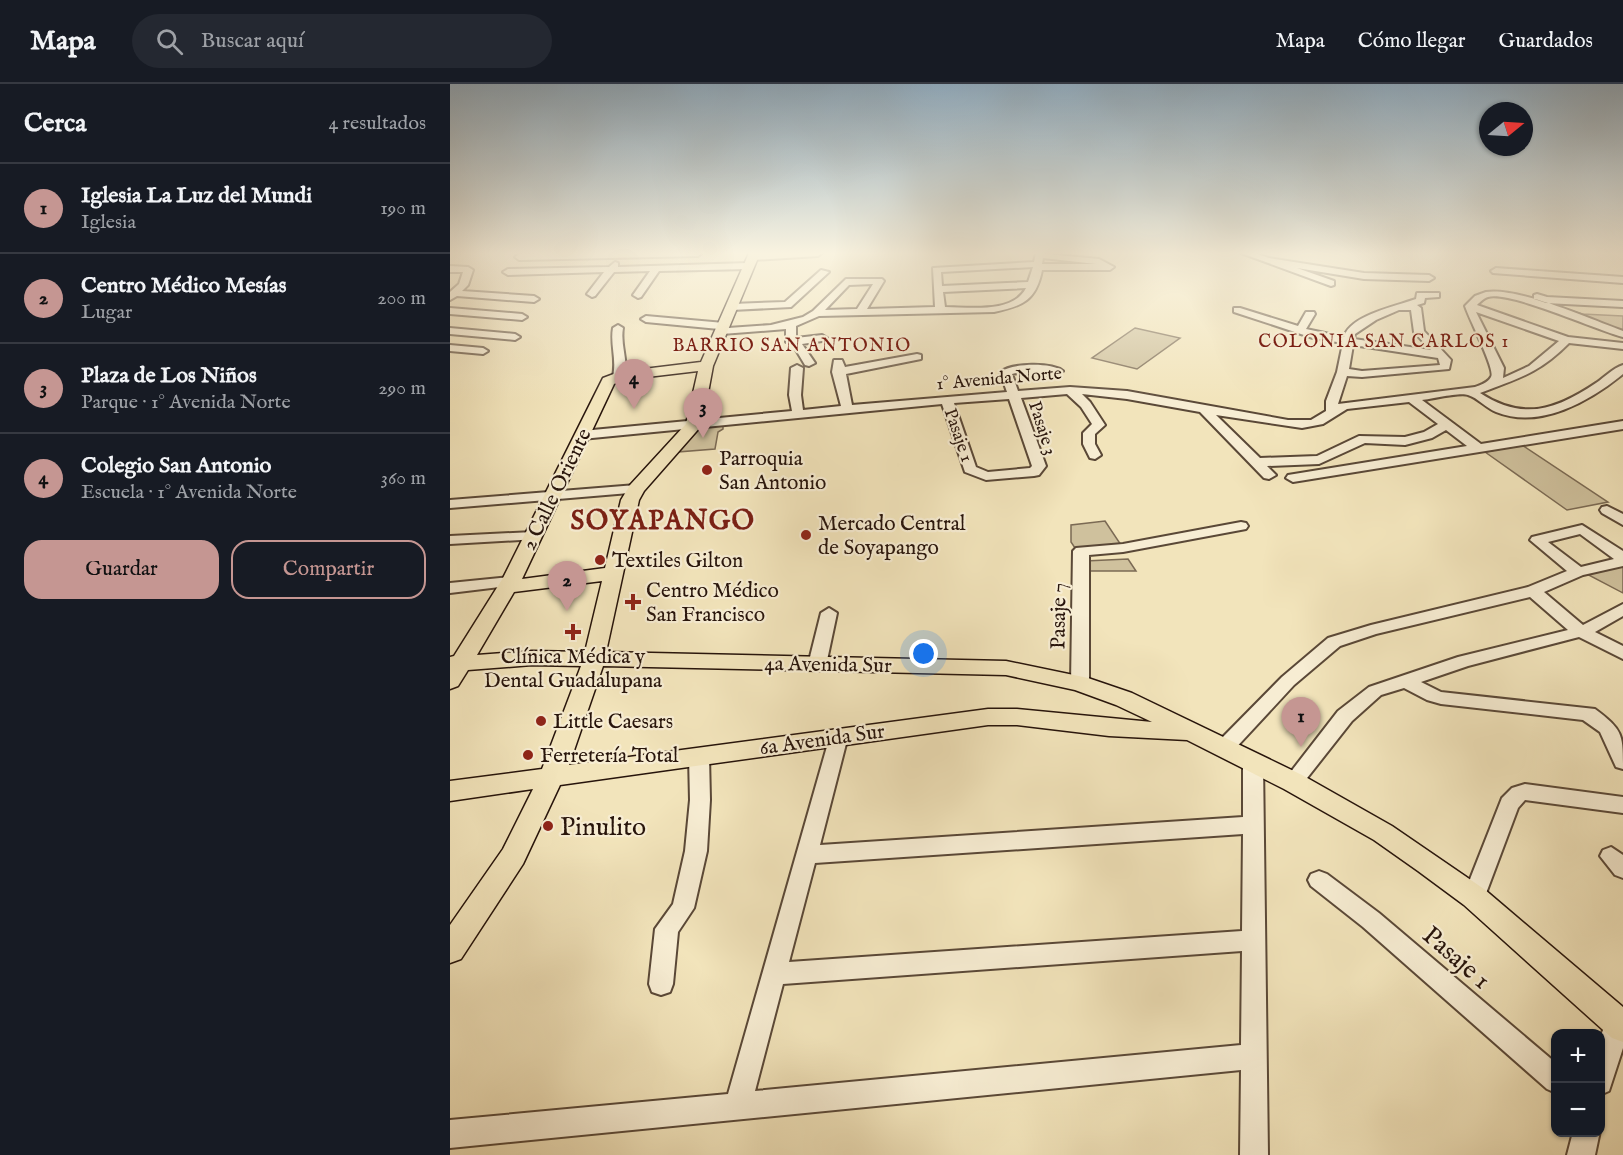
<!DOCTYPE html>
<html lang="es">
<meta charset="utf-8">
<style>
body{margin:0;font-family:"IM FELL English",serif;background:#242831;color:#f1f3f6}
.controls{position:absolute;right:18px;bottom:18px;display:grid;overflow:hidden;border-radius:12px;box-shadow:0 2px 4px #0004}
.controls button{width:54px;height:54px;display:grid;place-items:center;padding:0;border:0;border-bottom:2px solid #363941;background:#171b24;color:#f1f3f6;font:30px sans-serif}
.compass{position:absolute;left:1029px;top:18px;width:54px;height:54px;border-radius:50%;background:#171b24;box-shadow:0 2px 4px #0004;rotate:72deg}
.you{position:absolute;left:474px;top:570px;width:21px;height:21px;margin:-15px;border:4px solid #fff;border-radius:50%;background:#1a73e8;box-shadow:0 0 0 9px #1a73e833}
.badge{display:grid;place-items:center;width:39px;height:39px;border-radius:50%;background:#c59692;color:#111;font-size:20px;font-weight:700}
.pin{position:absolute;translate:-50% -50px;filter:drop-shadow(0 2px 3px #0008)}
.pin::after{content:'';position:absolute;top:32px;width:21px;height:18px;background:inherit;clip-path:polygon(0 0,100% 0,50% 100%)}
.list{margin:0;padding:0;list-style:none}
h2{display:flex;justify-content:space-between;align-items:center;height:78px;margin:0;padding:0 24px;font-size:26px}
h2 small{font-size:20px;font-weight:400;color:#9ea1a6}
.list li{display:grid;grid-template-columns:39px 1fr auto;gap:18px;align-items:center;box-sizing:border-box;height:90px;padding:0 24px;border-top:2px solid #363941}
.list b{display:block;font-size:22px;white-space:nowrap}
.list p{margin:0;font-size:20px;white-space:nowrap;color:#9ea1a6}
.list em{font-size:20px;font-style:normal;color:#9ea1a6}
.actions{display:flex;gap:12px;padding:18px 24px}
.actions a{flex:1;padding:14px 0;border:2px solid #c59692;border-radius:18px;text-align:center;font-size:21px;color:#c59692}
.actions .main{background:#c59692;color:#111}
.icon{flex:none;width:33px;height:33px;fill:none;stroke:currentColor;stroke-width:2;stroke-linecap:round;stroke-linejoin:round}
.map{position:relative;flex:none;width:1173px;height:1071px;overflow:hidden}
header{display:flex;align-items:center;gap:36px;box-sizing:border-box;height:84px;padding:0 30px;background:#171b24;border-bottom:2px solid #363941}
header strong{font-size:28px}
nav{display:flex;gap:33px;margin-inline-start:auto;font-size:21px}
.search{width:420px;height:54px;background:#242831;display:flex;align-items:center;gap:15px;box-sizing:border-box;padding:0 21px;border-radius:33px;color:#9ea1a6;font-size:22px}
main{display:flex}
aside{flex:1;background:#171b24}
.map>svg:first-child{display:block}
.green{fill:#cfc19d;stroke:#7b6a54;stroke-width:1.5}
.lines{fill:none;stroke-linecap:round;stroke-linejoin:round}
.minor-casing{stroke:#5a4837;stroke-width:4}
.major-casing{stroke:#27140b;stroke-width:3}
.minor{fill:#f7edd3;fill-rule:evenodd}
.major{fill:#f2e4bb;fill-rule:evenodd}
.poi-dot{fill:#8f2418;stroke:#f7edd3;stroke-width:2}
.labels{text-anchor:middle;stroke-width:4.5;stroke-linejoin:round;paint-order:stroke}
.far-neighbourhood-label{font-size:18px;letter-spacing:1.5px;fill:#7a1f14;stroke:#f7edd3}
.far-street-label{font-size:18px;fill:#27140b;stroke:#f7edd3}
.poi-label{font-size:21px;fill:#27140b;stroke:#f7edd3;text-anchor:start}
.street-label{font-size:21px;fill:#27140b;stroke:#f7edd3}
.near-poi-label{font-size:26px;fill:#27140b;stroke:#f7edd3;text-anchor:start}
.near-street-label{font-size:26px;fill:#27140b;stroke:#f7edd3}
.district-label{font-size:27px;font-weight:bold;letter-spacing:1.5px;fill:#7a1f14;stroke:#f7edd3}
</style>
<header>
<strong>Mapa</strong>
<div class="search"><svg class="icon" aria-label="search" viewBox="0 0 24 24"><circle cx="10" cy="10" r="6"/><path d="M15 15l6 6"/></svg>Buscar aquí</div>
<nav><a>Mapa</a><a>Cómo llegar</a><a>Guardados</a></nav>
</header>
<main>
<aside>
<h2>Cerca<small>4 resultados</small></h2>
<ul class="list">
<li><span class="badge">1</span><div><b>Iglesia La Luz del Mundi</b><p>Iglesia</p></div><em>190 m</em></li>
<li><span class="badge">2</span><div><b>Centro Médico Mesías</b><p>Lugar</p></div><em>200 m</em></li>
<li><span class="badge">3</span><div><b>Plaza de Los Niños</b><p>Parque · 1° Avenida Norte</p></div><em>290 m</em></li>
<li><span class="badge">4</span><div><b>Colegio San Antonio</b><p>Escuela · 1° Avenida Norte</p></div><em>360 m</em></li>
</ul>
<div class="actions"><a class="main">Guardar</a><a>Compartir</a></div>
</aside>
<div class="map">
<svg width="1173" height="1071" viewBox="0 0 1173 1071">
<rect width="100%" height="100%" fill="#f2e4bb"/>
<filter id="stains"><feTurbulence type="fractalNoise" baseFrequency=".00333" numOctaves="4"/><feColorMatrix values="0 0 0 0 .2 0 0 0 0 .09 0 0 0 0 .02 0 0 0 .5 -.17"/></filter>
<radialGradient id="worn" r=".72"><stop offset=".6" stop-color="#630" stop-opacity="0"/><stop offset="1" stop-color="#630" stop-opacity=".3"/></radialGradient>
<path class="green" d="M1107 222 1132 230 1173 232V247Z
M685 244 730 254 687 285 642 274Z
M273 341V345L268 348 265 365 227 368 250 344Z
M1072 361 1158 418 1117 426 1035 368Z
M655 437 673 464 627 467 621 458V441Z
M678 475 686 487H635V477Z
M1173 477V509L1131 487Z"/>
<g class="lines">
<g class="minor-casing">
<path id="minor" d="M121 169H252L248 172 69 176 65 173 69 170Z
M321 169H372L368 172 302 176 298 173 302 170Z
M586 169 649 175 664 183 660 186H592C586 217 572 222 544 228L369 232 346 242V254L372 251 377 254 372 257 352 260 365 279 359 282 355 281 343 261 336 258V245L272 250 267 247 269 245 196 238 191 235 196 232 274 239 278 240V244L321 241 353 233 363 227 396 195H432L434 197 417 225 485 223 483 184 584 178ZM593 174 646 180H592ZM583 183 578 198 492 202 491 188ZM423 200 407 225 375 226 399 201ZM576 204C563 230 519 223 495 223L493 208Z
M791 169H804L819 174 914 189 979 191 984 194 979 197 914 195 847 184 884 197V201L881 202Z
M165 178 168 179V183L298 179 302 182 298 185 209 187 191 213 188 214 183 211 200 187 164 188 145 212 142 213 137 210 154 188 58 191 53 188 58 185 159 183Z
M0 182 18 183 23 186 18 201 12 207 84 212 89 215 84 218 7 212 0 216V208L9 200 13 188H0Z
M1046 184 1173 193V199L1043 189 1041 187Z
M371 186 379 188 341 223 282 226 277 223 282 220 335 218Z
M1036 208C1068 203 1140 235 1173 247V253C1146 246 1061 207 1038 213 1034 214 1030 218 1027 221L1118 253 1173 259V265L1119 259C1088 290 1069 294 1030 309 1073 337 1106 326 1146 299 1155 293 1163 284 1173 281V290C1140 317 1090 346 1046 328 1036 324 1028 314 1018 311 1010 308 982 315 972 316L1031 360 1173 337V345L843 398 836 394 838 391 1017 362 996 346 982 354 955 361 915 359 869 380 817 382 826 391 819 395 814 394 750 328 677 315 632 310 640 318 655 341 645 350V360L651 371 645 375 640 374 633 360V349L642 340 631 323 617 310 571 314 596 382 589 391 584 392 536 396 515 388 492 320 132 355 126 351 132 347 342 327 339 311 341 284 347 281 353 284 351 311 353 326 391 322 382 288 384 276H392L395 283 467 270 471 271V275L396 290 402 321 557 308 550 288C562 279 601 278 613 287 601 296 577 286 562 290L568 307 620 303 677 307 838 336H861L876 327V317L887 288 893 259 863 254 784 228V224H790L848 242 856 228H864L865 230 856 245 894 253C900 231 947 222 966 215L967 209H989V213L975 214 974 219 967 221 971 224 974 247 1001 276 999 285 912 293 897 292 888 320 1025 303C1030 301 1038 299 1041 293 1046 286 1019 235 1015 222L1025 212ZM949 226H961L964 248 981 266 904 255 905 250 926 236ZM1026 228 1109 257 1079 282 1053 294 1054 284ZM903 261 988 274 990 281 912 287 899 285ZM559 315 582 382 580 384 538 388 526 383 504 319ZM959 318 988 340 974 348 955 353 909 352 867 372 810 374 766 331 852 344 873 340 897 325Z
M1087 210 1097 213 1173 217V223L1096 219 1084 215V211Z
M0 224 72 230 77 233 72 236 0 230Z
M168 241 173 244C170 260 178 276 175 292L169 295 163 292C167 276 160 260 163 244Z
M0 244 65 250 70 253 65 256 0 250Z
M0 261 33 264 38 267 33 270 0 267Z
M186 401 191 402 193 405 191 408 0 424V416Z
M1157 422 1173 430V441L1152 429 1150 426 1152 423Z
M791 438 796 439 798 442 796 445 673 468 639 471V599L636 603H624L621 599 623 467 626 464 673 460Z
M1132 441 1173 467V482L1133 491 1094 508 1133 541 1173 520V532L1145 548 1173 562V575L1129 553 1018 582 971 598 991 608 1145 625C1173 646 1173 650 1173 685L1166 683 1150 648 1133 636 991 620 977 616 954 604 931 611 902 637 850 703 843 705 836 703 833 698 888 627 919 603 1008 573 1118 546 1080 513 926 550 890 562 844 601 781 669 774 671 767 669 764 664 767 659 832 593 878 554 921 541 1078 503 1117 487 1080 456 1082 453ZM1130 450 1164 475 1131 483 1098 458Z
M83 448 88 449 90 452 88 455 0 460V452Z
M61 493 67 495 69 498 67 501 0 509V499Z
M379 524 387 529 376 581 373 585H361L358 581 371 529Z
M389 645 396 647 398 652 370 761 793 733V678L796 673 803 671 810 673 813 678 818 1071H790L791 986 0 1064V1036L278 1010 380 652 382 647ZM793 750 792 847 339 878 365 779ZM792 867 791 961 305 1007 333 900Z
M249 665 256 667 259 672 260 716 257 767 244 824 228 848 223 900 220 908 211 911 202 908 199 900 205 845 223 820 235 767 240 716 239 672 242 667Z
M1075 700 1173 713V729L1075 716 1068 724 1032 820 1024 822 1016 820 1013 813 1052 714 1062 704Z
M1161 763 1173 771V794L1165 791 1150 772 1153 766Z
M869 787 877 790 929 829 1106 979V1009L1097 1005 913 843 861 802 858 796 861 790Z
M1168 926 1173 928V964L1159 1007 1150 1011V954L1159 930Z
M1123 1048 1150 1047 1145 1071H1117Z"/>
</g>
<g class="major-casing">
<path id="major" d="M299 169H310L263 282 252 341 194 407 189 416 156 568 556 577 638 594 682 609 852 691 942 742 1034 805 1173 923V958L1162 954 1014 821 968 787 924 756 834 705 737 656 659 652 567 641H538L110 701 73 780 11 875 0 879V841L53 765 83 705 0 717V697L92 685 131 582 82 581 18 586 8 602 0 605V573L4 572 53 494 153 294 169 288 251 278ZM248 287 236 340 180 401 171 416 155 484 72 495 164 300 172 296ZM152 497 135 568 82 567 27 571 64 508ZM153 582 556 591 625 606 666 621 702 638 567 625H538L119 681Z"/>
</g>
<use href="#minor" class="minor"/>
<use href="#major" class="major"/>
</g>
<linearGradient id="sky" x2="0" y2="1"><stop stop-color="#90abbe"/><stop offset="0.53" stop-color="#f9f3e0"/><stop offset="1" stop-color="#f9f3e0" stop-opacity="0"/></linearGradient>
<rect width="1173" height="319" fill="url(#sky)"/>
<g class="poi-dot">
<circle cx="257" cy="386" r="6"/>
<circle cx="356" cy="451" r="6"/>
<circle cx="150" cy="476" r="6"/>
<path d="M180 509h6v6h6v6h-6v6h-6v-6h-6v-6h6z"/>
<path d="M120 539h6v6h6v6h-6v6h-6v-6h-6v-6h6z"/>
<circle cx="91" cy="637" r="6"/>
<circle cx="78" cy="671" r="6"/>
<circle cx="98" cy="742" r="6"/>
</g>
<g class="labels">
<g class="far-neighbourhood-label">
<text x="934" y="263">COLONIA SAN CARLOS 1</text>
<text x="342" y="267">BARRIO SAN ANTONIO</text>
</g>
<g class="far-street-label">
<text transform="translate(549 294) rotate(-5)" y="6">1° Avenida Norte</text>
<text transform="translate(593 344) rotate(72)" y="6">Pasaje 3</text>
<text transform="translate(509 351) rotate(71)" y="6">Pasaje 1</text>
</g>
<g class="poi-label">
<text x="269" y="381">Parroquia<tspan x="269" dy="24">San Antonio</tspan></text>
<text x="368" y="446">Mercado Central<tspan x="368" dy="24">de Soyapango</tspan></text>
<text x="162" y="483">Textiles Gilton</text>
<text x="196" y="513">Centro Médico<tspan x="196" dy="24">San Francisco</tspan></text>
<text x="123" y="579" text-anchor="middle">Clínica Médica y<tspan x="123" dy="24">Dental Guadalupana</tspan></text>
<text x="103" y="644">Little Caesars</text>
<text x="90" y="678">Ferretería Total</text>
</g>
<g class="street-label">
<text transform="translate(106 405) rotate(-64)" y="7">2 Calle Oriente</text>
<text transform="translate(608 532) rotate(-89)" y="7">Pasaje 7</text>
<text transform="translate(378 580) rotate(1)" y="7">4a Avenida Sur</text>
<text transform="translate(372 655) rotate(-8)" y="7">6a Avenida Sur</text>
</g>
<g class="near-poi-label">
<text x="110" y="751">Pinulito</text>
</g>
<g class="near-street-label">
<text transform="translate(1007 873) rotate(41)" y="9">Pasaje 1</text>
</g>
<g class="district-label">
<text x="213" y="445">SOYAPANGO</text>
</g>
</g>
<rect width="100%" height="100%" filter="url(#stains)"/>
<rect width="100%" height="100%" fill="url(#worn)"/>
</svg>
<div class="controls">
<button>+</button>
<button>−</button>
</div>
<svg class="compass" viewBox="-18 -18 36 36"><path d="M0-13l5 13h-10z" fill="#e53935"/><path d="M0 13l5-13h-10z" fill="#9ea1a6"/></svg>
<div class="you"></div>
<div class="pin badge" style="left:851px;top:663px">1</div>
<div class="pin badge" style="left:117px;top:527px">2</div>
<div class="pin badge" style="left:253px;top:354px">3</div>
<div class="pin badge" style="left:184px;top:325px">4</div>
</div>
</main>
